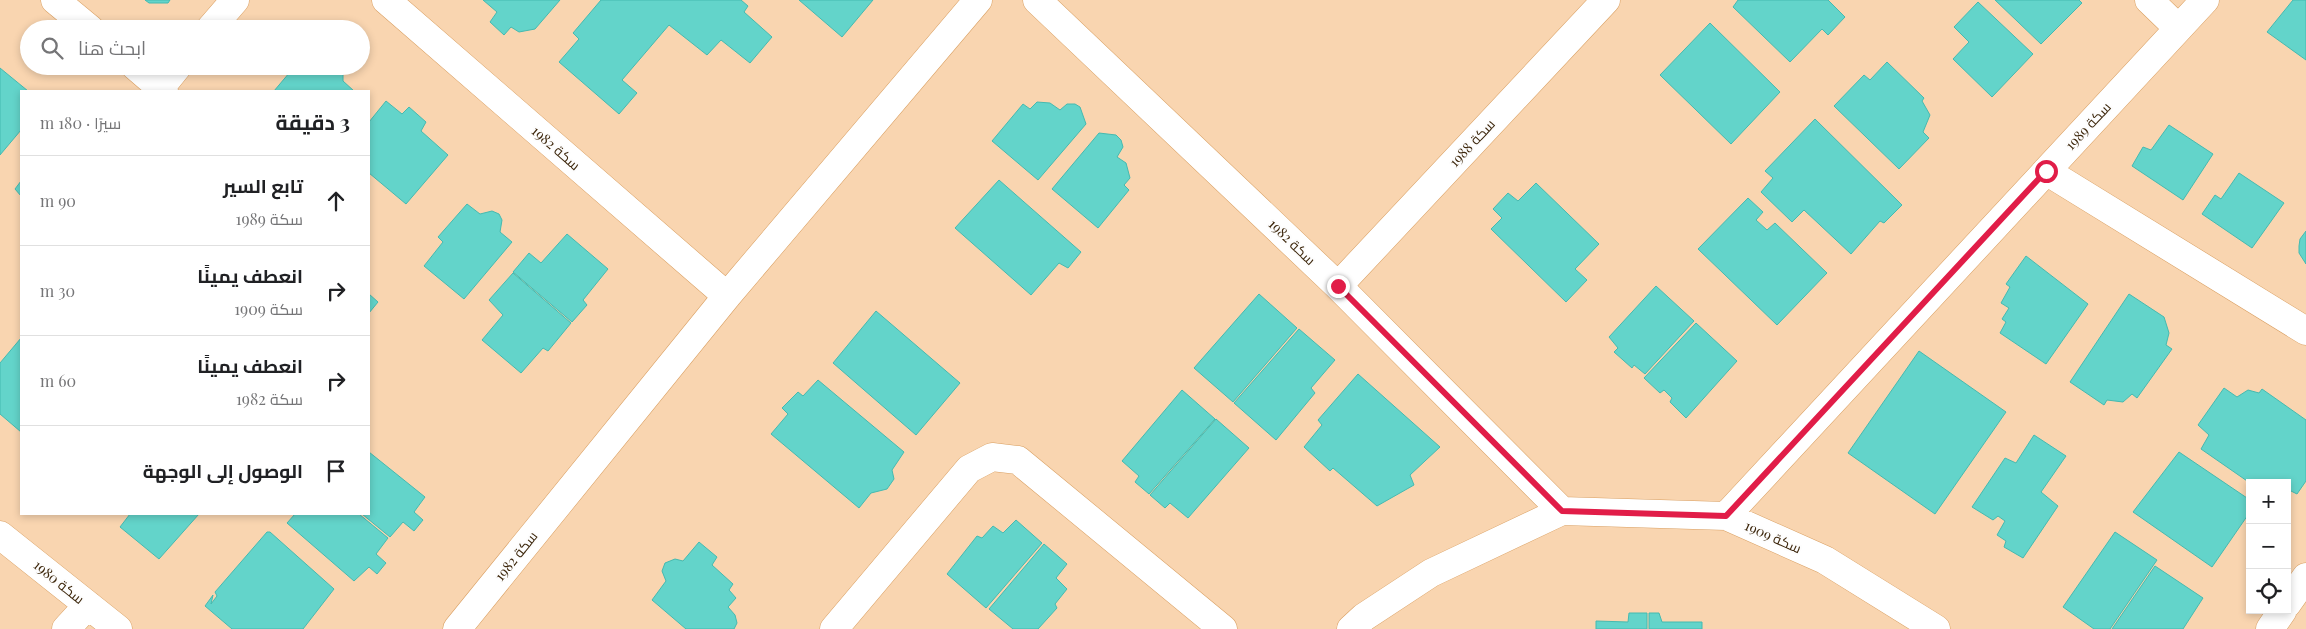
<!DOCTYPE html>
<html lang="ar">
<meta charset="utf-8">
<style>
body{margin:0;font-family:"Playfair Display",Cairo,serif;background:#f2f2f2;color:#202124;direction:rtl}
.controls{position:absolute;right:15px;bottom:15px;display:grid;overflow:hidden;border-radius:0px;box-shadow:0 2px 8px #0003}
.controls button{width:45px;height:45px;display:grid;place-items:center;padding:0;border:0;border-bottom:1px solid #e0e0e0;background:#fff;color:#202124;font:25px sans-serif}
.stop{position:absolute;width:15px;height:15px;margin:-11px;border:4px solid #e11d48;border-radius:50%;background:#fff}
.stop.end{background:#e11d48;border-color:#fff;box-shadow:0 1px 5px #0008}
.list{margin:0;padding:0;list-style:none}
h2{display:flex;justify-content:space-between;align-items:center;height:65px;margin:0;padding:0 20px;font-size:21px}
h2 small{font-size:16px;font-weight:400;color:#757577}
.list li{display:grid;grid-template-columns:32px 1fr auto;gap:15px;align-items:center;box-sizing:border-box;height:90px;padding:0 20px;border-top:1px solid #e0e0e0}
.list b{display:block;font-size:19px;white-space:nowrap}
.list p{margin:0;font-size:16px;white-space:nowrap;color:#757577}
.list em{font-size:16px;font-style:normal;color:#757577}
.icon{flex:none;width:28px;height:28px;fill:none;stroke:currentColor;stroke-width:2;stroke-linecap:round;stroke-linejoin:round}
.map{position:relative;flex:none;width:2306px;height:629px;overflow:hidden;direction:ltr}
.search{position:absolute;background:#fff;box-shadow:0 2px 8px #0003;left:20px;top:20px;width:350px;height:55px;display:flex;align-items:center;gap:12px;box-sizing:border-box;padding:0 18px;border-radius:28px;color:#757577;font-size:19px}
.panel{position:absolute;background:#fff;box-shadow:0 2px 8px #0003;left:20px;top:90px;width:350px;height:425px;border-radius:0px;direction:rtl}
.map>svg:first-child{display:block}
.building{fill:#63d4ca;stroke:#45bab0}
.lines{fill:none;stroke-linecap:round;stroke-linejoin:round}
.minor-casing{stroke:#d99f61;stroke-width:29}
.minor{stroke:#fff;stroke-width:28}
.route{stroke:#e11d48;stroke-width:6}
.labels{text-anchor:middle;stroke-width:4;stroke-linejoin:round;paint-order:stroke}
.street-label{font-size:14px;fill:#3d270c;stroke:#fdfdfd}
</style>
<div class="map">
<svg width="2306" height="629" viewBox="0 0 2306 629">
<rect width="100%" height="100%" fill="#f9d5b0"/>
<path class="building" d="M145 0H170L168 3H149Z
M483 0H560L535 29 519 32 511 27 504 35 490 22 497 12Z
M601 0H741L748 6 744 12 772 37 750 63 721 40 707 55 669 25 622 80 637 93 619 114 559 62 579 39 573 33Z
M799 0H873L842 37Z
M1738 0H1828L1845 17 1828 35 1822 29 1790 62 1733 7Z
M1995 0H2079L2082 3 2041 44Z
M2293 0H2306V60L2267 32Z
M1978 2 2033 54 1992 97 1953 59 1969 42 1954 27Z
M1710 23 1780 92 1731 144 1660 75Z
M1887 62 1924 98 1922 101 1930 115 1923 132 1929 138 1899 169 1834 106 1864 75 1870 80Z
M295 66H340L343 72V81L354 91H274Z
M0 68 28 91H21V130L0 155Z
M386 101 402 114 409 107 426 122 421 131 448 155 406 204 369 173V122Z
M1037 102 1050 103 1060 110 1067 104H1075L1080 107 1086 124 1038 180 992 141 1023 104 1030 109Z
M1815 119 1902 205 1884 223 1880 221 1851 254 1804 210 1792 222 1761 192 1773 178 1765 171Z
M2169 125 2213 154 2183 200 2132 166 2143 147 2151 150Z
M1099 133 1116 135 1121 140 1123 147 1117 157 1126 163 1130 178 1124 185 1129 190 1098 228 1052 189Z
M2239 173 2284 203 2252 248 2202 214 2215 195 2221 199Z
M999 180 1081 252 1068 268 1059 263 1031 295 955 228Z
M21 181V196L15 189Z
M1536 183 1599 244 1575 269 1587 280 1566 302 1491 229 1502 218 1493 209 1508 193 1518 201Z
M1748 198 1763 212 1756 220 1767 230 1775 223 1827 273 1777 325 1698 249Z
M467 204 480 214 492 211 499 214 502 220 500 232 512 242 464 299 424 266 443 242 438 237Z
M2306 231V264L2299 253V246L2300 239Z
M567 234 608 269 583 300 587 305 572 322 513 272 529 253 541 263Z
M2026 256 2088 304 2046 364 2000 333 2006 322 2002 319 2009 308 2001 303 2010 287 2006 284Z
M513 273 571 323 548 351 543 348 521 373 482 340 503 315 489 300Z
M1656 286 1694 321 1645 374 1634 365 1632 368 1614 352 1618 348 1609 337Z
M369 294 378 302 369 313Z
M1259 294 1297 328 1233 402 1194 368Z
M2129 294 2164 317 2169 333 2166 345 2172 349 2137 398 2132 394 2123 402 2107 400 2104 405 2070 382Z
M876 311 960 383 916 435 833 363Z
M1696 323 1737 361 1686 418 1670 402 1672 398 1664 390 1660 393 1644 378Z
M1299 329 1335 360 1311 388 1315 393 1276 440 1234 403Z
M21 338V432L0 414V363Z
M1919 351 2006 412 1935 514 1848 453Z
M1358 374 1440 447 1410 475 1414 485 1377 506 1333 468 1330 471 1304 447 1322 425 1318 420Z
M818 380 904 452 892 470 894 479 887 489 871 493 859 508 771 434 788 414 782 408 798 392 803 396Z
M2224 388 2237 397 2248 390 2259 393 2262 389 2306 420V481L2297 494 2287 489V483H2250L2201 449 2209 435 2198 425Z
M1182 390 1215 419 1149 494 1135 482 1139 476 1122 461Z
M1216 419 1249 448 1188 518 1170 503 1165 508 1150 495Z
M2034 435 2066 456 2041 492 2058 506 2023 558 2004 547 2006 541 1997 535 2005 521 1998 516 1993 520 1972 507 2005 458 2016 463Z
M369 452 425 497 414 512 423 520 414 531 403 522 390 537 362 514H369Z
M2179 452 2250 500V512L2212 567 2133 512Z
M130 514H199L159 559 120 527Z
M295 514H359L388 538 376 554 386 563 377 574 369 567 354 581 287 523Z
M1016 520 1042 543 986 608 947 574 977 536 982 538 993 526 1003 533Z
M267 532H270L334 589 303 629H232L205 606 213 595 211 604 217 596 215 592Z
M2115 532 2157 560 2110 629H2094L2063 607Z
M699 542 717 557 712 565 733 584 729 590 736 598 728 607 735 615 737 623 734 629H686L652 600 666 581 662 571 665 563 675 559 683 561Z
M1044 544 1067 564 1056 578 1067 589 1055 604 1057 608 1038 629H1013L989 609Z
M2155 566 2203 598 2183 629H2112Z
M1629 613H1647V629H1596V621L1628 622Z
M1649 613H1659L1662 622H1702V629H1649Z"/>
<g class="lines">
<g class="minor-casing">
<path id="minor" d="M55 0 90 29
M386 0 727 296
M1037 0 1338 286 1562 511
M2149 0 2178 28
M210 29 235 0
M135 66 164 91
M161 87 178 66
M2046 171 2306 331
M1338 286 1606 0
M1726 516 2205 0
M0 535 118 629
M2287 604 2306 577
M66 629 88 605
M457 629 727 296 978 0
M834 629 969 469 992 457 1018 460 1223 629
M1351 629 1364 617 1431 573 1562 511 1726 516 1825 560 1936 629
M2270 629 2283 610"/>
</g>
<use href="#minor" class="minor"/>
</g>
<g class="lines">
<path class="route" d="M1338 286 1562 511 1726 516 2046 171"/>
</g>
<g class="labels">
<g class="street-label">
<text transform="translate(2088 126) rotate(-47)" y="5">سكة 1989</text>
<text transform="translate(1472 143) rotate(-47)" y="5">سكة 1988</text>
<text transform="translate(556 148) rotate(41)" y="5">سكة 1982</text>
<text transform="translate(1292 242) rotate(44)" y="5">سكة 1982</text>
<text transform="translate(1773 537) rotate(24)" y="5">سكة 1909</text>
<text transform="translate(516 556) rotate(-51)" y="5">سكة 1982</text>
<text transform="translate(59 582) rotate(39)" y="5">سكة 1980</text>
</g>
</g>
</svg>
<div class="controls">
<button>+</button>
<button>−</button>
<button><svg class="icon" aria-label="locate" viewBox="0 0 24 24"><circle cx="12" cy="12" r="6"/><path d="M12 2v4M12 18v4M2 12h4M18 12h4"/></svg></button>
</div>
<div class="stop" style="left:2046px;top:171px"></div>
<div class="stop end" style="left:1338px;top:286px"></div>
<div class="search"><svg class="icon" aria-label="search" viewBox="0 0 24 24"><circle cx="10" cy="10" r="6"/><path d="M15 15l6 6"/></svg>ابحث هنا</div>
<section class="panel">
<h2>3 دقيقة<small>سيرًا · 180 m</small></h2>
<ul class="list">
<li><svg class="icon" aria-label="ahead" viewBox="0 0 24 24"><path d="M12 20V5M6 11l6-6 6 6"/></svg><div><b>تابع السير</b><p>سكة 1989</p></div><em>90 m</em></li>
<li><svg class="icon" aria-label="right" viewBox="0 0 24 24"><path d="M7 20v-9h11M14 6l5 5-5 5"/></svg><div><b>انعطف يمينًا</b><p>سكة 1909</p></div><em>30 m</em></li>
<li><svg class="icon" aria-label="right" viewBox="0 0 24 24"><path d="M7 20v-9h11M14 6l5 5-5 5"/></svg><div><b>انعطف يمينًا</b><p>سكة 1982</p></div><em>60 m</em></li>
<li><svg class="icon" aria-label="arrive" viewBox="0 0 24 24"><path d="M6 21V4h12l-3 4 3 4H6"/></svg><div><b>الوصول إلى الوجهة</b></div></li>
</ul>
</section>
</div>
